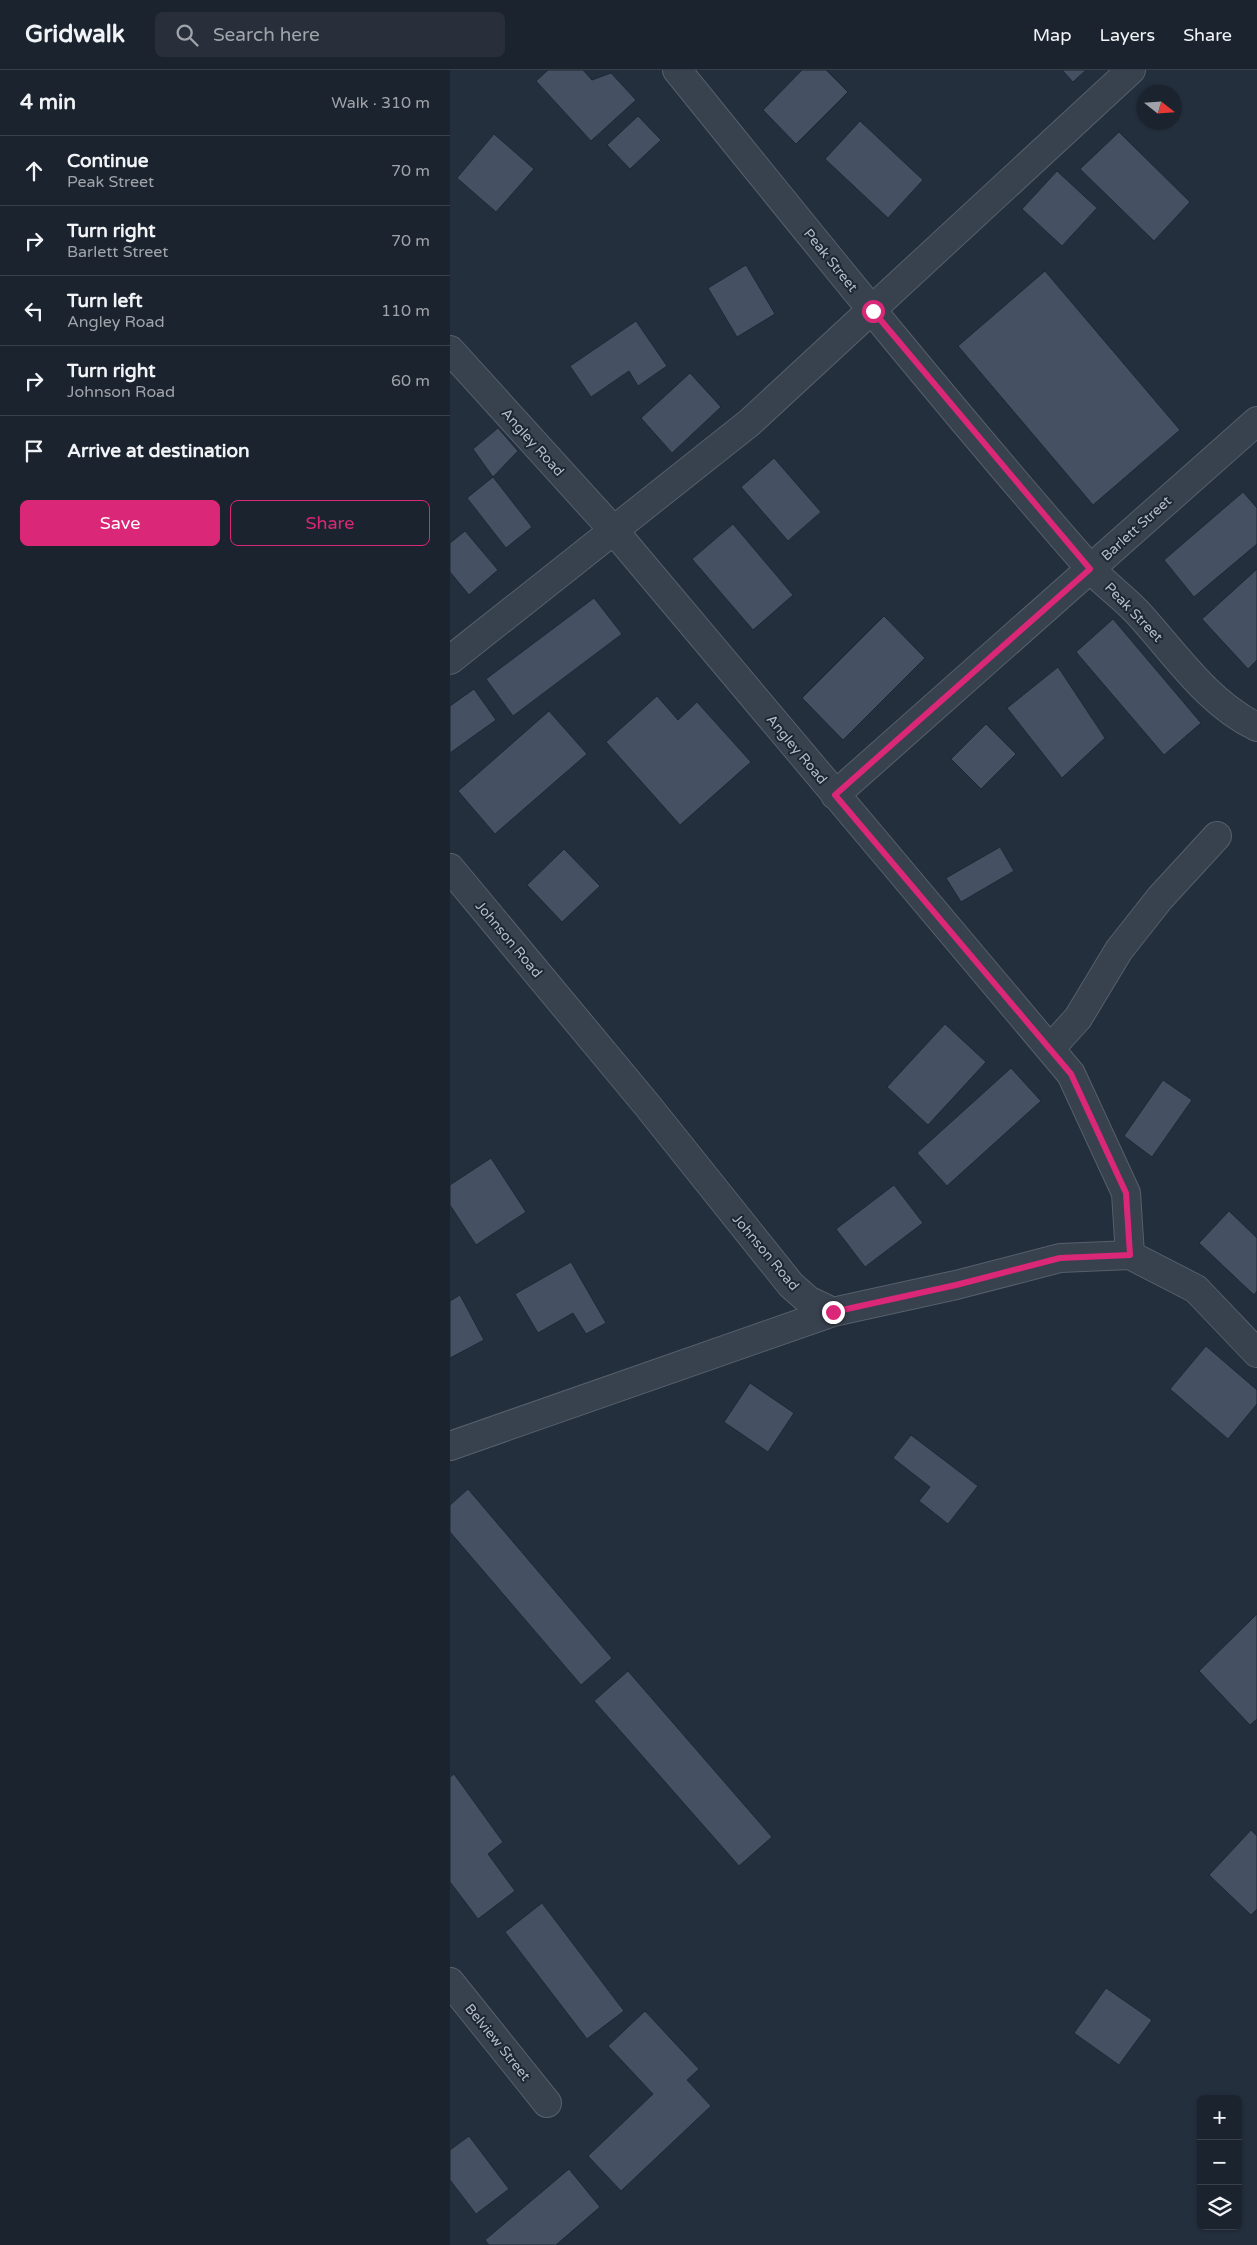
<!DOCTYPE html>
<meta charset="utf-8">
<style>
body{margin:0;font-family:"Varela Round",sans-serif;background:#282f3a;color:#f1f3f6}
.controls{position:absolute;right:15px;bottom:15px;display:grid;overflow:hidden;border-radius:8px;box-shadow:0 1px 4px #0004}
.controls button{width:45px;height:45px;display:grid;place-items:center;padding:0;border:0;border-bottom:1px solid #39404a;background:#1b232e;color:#f1f3f6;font:25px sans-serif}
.compass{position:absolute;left:687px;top:15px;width:45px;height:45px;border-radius:50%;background:#1b232e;box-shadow:0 1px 4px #0004;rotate:107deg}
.stop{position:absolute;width:15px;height:15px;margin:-11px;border:4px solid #db2777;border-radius:50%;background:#fff}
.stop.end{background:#db2777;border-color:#fff;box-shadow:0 1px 5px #0008}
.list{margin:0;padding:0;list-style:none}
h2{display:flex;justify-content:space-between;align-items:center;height:65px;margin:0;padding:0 20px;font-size:21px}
h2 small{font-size:16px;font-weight:400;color:#a0a4aa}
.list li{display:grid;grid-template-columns:32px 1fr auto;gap:15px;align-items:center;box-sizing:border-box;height:70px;padding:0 20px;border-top:1px solid #39404a}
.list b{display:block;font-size:19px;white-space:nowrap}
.list p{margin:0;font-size:16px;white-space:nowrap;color:#a0a4aa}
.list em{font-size:16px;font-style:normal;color:#a0a4aa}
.actions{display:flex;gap:10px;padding:15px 20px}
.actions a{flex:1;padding:11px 0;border:1px solid #db2777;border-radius:8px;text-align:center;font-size:18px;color:#db2777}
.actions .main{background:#db2777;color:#fff}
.icon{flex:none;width:28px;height:28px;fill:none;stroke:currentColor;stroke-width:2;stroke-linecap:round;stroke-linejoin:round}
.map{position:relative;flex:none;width:807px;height:2175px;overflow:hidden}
header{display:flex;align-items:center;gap:30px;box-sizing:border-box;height:70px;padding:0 25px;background:#1b232e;border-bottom:1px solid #39404a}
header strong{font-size:24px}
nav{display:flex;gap:28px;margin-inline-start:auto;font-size:18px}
.search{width:350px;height:45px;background:#282f3a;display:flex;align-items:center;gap:12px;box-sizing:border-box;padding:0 18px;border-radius:8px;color:#a0a4aa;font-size:19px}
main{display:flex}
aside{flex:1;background:#1b232e}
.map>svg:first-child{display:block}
.building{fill:#455162;stroke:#1f2835}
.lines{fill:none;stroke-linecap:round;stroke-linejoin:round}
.minor-casing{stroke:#565f6c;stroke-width:30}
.minor{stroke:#38414e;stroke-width:28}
.route{stroke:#db2777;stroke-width:6}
.labels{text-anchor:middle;stroke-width:4;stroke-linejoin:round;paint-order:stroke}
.street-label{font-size:14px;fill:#b4bcc9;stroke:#1d2633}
</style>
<header>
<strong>Gridwalk</strong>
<div class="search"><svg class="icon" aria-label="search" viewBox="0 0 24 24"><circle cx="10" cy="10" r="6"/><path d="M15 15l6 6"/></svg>Search here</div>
<nav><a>Map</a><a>Layers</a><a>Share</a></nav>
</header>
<main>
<aside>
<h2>4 min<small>Walk · 310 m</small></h2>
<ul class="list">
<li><svg class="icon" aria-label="ahead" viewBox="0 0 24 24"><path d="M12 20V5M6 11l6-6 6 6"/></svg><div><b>Continue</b><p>Peak Street</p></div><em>70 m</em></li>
<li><svg class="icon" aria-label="right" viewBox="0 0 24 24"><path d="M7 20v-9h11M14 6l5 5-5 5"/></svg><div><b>Turn right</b><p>Barlett Street</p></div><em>70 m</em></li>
<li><svg class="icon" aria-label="left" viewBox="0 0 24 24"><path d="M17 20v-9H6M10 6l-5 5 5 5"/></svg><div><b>Turn left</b><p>Angley Road</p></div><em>110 m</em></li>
<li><svg class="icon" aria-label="right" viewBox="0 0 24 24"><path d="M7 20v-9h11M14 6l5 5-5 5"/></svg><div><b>Turn right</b><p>Johnson Road</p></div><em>60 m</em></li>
<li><svg class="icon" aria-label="arrive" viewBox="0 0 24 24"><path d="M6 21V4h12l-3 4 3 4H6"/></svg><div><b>Arrive at destination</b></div></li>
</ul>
<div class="actions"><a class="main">Save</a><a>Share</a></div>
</aside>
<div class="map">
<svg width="807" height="2175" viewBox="0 0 807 2175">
<rect width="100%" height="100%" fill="#242f3e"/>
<path class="building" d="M98 0H133L142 10 161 3 186 30 141 71 86 11Z
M352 0H376L398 22 346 74 313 40Z
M612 0H636L623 12Z
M188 46 211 70 180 99 157 75Z
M410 51 473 110 438 148 375 89Z
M669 62 740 132 704 171 630 99Z
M44 64 84 99 46 142 7 108Z
M607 101 647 138 612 176 572 139Z
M296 195 325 244 287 267 258 218Z
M595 201 730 360 643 435 508 276Z
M186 251 217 296 188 316 179 301 141 327 120 296Z
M240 303 271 337 222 383 191 348Z
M48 358 68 381 43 407 23 379Z
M324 388 371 442 338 471 291 417Z
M43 407 82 457 56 478 17 428Z
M793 422 807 438V474L744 527 714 490Z
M283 454 343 525 303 560 242 489Z
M15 461 48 500 19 525 0 502V473Z
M807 499V590L798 599 752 549Z
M144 528 172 564 63 646 36 609Z
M434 546 475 588 393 670 352 628Z
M663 549 751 653 714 685 626 582Z
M608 597 655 668 612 708 557 638Z
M24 619 46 650 0 683V636Z
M207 626 228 650 247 632 301 692 230 755 156 672Z
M99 641 137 684 45 764 8 721Z
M536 654 566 684 531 719 501 689Z
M550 777 564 801 511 832 496 808Z
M114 779 150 816 112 852 77 815Z
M495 954 536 992 478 1055 437 1017Z
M561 998 591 1031 497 1116 467 1083Z
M713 1010 742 1030 702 1087 674 1066Z
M41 1088 76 1142 26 1175 0 1135V1115Z
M444 1115 473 1153 415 1197 386 1159Z
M779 1141 807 1168V1221L804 1225 749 1173Z
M121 1192 156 1253 136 1264 123 1243 88 1263 65 1224Z
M10 1225 34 1270 0 1288V1231Z
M756 1276 807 1320V1334L778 1369 720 1319Z
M300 1313 344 1343 318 1382 274 1352Z
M461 1365 528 1416 498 1454 469 1431 480 1417 443 1388Z
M18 1419 162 1588 131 1615 0 1462V1435Z
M807 1544V1649L800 1655 749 1601Z
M178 1601 322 1767 289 1796 144 1631Z
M4 1704 53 1772 38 1784 65 1821 28 1849 0 1812V1707Z
M801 1760 807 1766V1839L801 1845 759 1805Z
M92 1833 174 1941 137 1969 55 1862Z
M656 1918 702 1950 669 1995 624 1963Z
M195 1941 249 1999 237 2010 261 2036 171 2121 138 2086 203 2024 158 1976Z
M19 2066 59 2119 26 2144 0 2110V2080Z
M119 2099 150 2137 106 2175H39L35 2170Z"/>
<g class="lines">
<g class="minor-casing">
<path id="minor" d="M227 0C362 167 497 335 638 496 653 513 672 526 687 542 724 582 757 633 807 657
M0 280 165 462 621 1004 676 1123 680 1185
M0 590 299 353 681 0
M385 725 807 351
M0 798 197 1035 341 1215 358 1230 383 1242 506 1215 610 1188 680 1185 746 1219 807 1283
M600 979 628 948 669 880 710 828 767 766
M0 1376 383 1242
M0 1912 97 2033"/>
</g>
<use href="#minor" class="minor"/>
</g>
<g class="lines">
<path class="route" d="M383 1242 506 1215 610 1188 680 1185 676 1123 621 1004 385 725 640 499 423 241"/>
</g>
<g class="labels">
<g class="street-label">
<text transform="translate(381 190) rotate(51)" y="5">Peak Street</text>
<text transform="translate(83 372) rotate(48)" y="5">Angley Road</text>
<text transform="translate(686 458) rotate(-42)" y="5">Barlett Street</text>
<text transform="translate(684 542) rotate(46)" y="5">Peak Street</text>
<text transform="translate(347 679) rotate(50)" y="5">Angley Road</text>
<text transform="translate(59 869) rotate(50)" y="5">Johnson Road</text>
<text transform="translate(316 1182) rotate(50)" y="5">Johnson Road</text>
<text transform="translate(48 1972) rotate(51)" y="5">Belview Street</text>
</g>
</g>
</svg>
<div class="controls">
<button>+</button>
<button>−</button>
<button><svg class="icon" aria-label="layers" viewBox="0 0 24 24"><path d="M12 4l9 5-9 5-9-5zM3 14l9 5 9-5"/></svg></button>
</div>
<svg class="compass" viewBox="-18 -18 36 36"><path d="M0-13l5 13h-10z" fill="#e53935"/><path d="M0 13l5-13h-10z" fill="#a0a4aa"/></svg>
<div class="stop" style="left:423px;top:241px"></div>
<div class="stop end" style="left:383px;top:1242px"></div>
</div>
</main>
